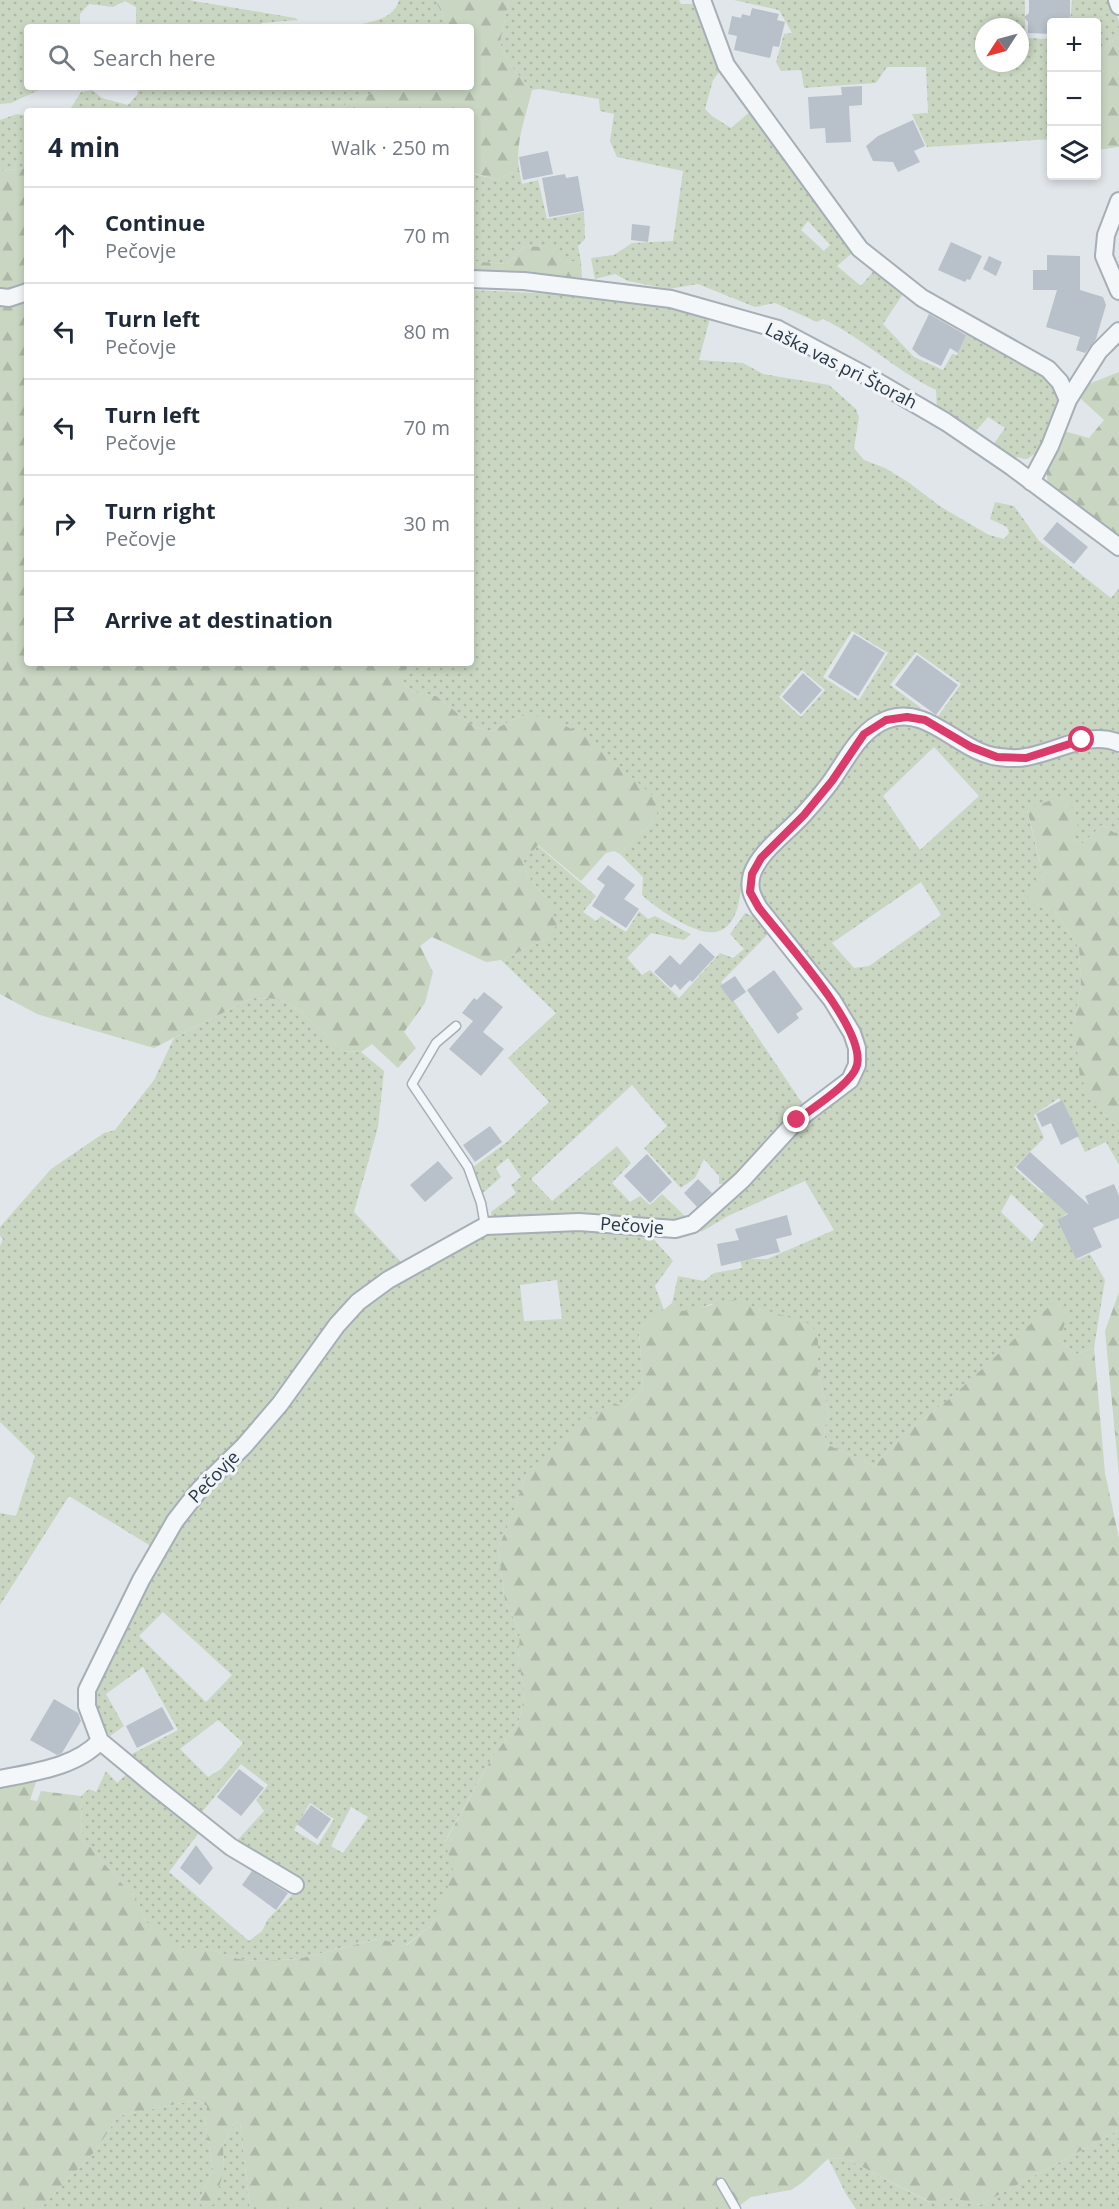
<!DOCTYPE html>
<meta charset="utf-8">
<style>
body{margin:0;font-family:"Open Sans",sans-serif;background:#f2f2f3;color:#1f2937}
.controls{position:absolute;right:18px;top:18px;display:grid;overflow:hidden;border-radius:6px;box-shadow:0 3px 9px #0003}
.controls button{width:54px;height:54px;display:grid;place-items:center;padding:0;border:0;border-bottom:2px solid #e0e1e3;background:#fff;color:#1f2937;font:30px sans-serif}
.compass{position:absolute;left:975px;top:18px;width:54px;height:54px;border-radius:50%;background:#fff;box-shadow:0 3px 9px #0003;rotate:234deg}
.stop{position:absolute;width:18px;height:18px;margin:-14px;border:4px solid #db3b6a;border-radius:50%;background:#fff}
.stop.end{background:#db3b6a;border-color:#fff;box-shadow:0 2px 6px #0008}
.list{margin:0;padding:0;list-style:none}
h2{display:flex;justify-content:space-between;align-items:center;height:78px;margin:0;padding:0 24px;font-size:26px}
h2 small{font-size:20px;font-weight:400;color:#747a83}
.list li{display:grid;grid-template-columns:39px 1fr auto;gap:18px;align-items:center;box-sizing:border-box;height:96px;padding:0 24px;border-top:2px solid #e0e1e3}
.list b{display:block;font-size:22px;white-space:nowrap}
.list p{margin:0;font-size:20px;white-space:nowrap;color:#747a83}
.list em{font-size:20px;font-style:normal;color:#747a83}
.icon{flex:none;width:33px;height:33px;fill:none;stroke:currentColor;stroke-width:2;stroke-linecap:round;stroke-linejoin:round}
.map{position:relative;flex:none;width:1119px;height:2209px;overflow:hidden}
.search{position:absolute;background:#fff;box-shadow:0 3px 9px #0003;left:24px;top:24px;width:450px;height:66px;display:flex;align-items:center;gap:15px;box-sizing:border-box;padding:0 21px;border-radius:6px;color:#747a83;font-size:22px}
.panel{position:absolute;background:#fff;box-shadow:0 3px 9px #0003;left:24px;top:108px;width:450px;height:558px;border-radius:6px}
.map>svg:first-child{display:block}
.grass{fill:url(#grass-dots);fill-rule:evenodd}
.forest{fill:url(#forest-firs)}
.building{fill:#b8c0c9}
.lines{fill:none;stroke-linecap:round;stroke-linejoin:round}
.lane-casing{stroke:#a6aeb6;stroke-width:11}
.street-casing{stroke:#a6aeb6;stroke-width:20}
.lane{stroke:#f4f7f9;stroke-width:8}
.street{stroke:#f4f7f9;stroke-width:16}
.route{stroke:#db3b6a;stroke-width:8}
.labels{text-anchor:middle;stroke-width:6;stroke-linejoin:round;paint-order:stroke}
.street-label{font-size:18px;fill:#283645;stroke:#f1f5f8}
</style>
<div class="map">
<svg width="1119" height="2209" viewBox="0 0 1119 2209">
<defs>
<pattern id="grass-dots" width="8" height="8" patternUnits="userSpaceOnUse" patternTransform="scale(1.5)"><rect width="8" height="8" fill="#c9d6c1"/><path d="M2 2h.1M6 6h.1" fill="none" stroke="#adb8a7" stroke-width="1.8" stroke-linecap="round"/></pattern>
<pattern id="forest-firs" width="22" height="20" patternUnits="userSpaceOnUse" patternTransform="scale(1.5)"><rect width="22" height="20" fill="#c9d6c1"/><path d="M5 1l3.5 6h-7zM16 11l3.5 6h-7z" fill="#adb8a7"/></pattern>
</defs>
<rect width="100%" height="100%" fill="#e1e6eb"/>
<path class="grass" d="M0 0H188L295 18 298 20 262 23 261 27H136V7L125 1 113 7 89 4 80 14V27H27V87H45L11 103 0 104Z
M399 0H439L437 4 449 27H297C323 25 392 32 399 0Z
M509 0H679L681 4H699L722 68 713 80 705 109 712 116 731 128 751 111 857 249 837 266 861 286 876 268 905 291 883 324 914 357 943 370 952 354 957 355 969 328 1039 366 1056 385 1060 402 1039 451 1027 459 1010 456 993 445 1005 428 988 417 975 432 937 410 936 390C896 371 863 338 823 319L817 322 775 303 755 307 698 284 669 289 628 281 615 274 595 279 591 258 614 255 632 243 673 241 683 171 617 157 610 141 614 114 600 111 599 99 540 89 532 90 508 63 500 43ZM808 221 830 245 824 251 801 230Z
M734 0H1025V38L1051 39V139L927 147 912 114 928 113 926 67H887L876 83 804 88 801 70 781 71 776 62 784 34 792 33 779 10ZM984 27H1020V63H984Z
M1072 0H1111L1119 21V36L1107 44 1100 58 1097 60 1096 22H1070Z
M139 87H385L331 111H69L81 92 92 90 102 98 128 105 137 95Z
M17 114 27 116V168L0 171V120Z
M519 169 522 184 538 180 547 219 584 212 585 239 578 246 581 262 563 261 548 247 525 246 507 264 471 261V173L497 180Z
M471 290 600 296 631 300 710 318 699 360 743 363 763 374 829 385 856 409 859 417 854 448 864 460 885 468 908 482 941 507 989 535 1004 539 1009 533 1007 527 990 519 995 502 1014 506 1039 541 1111 598 1119 588V738L1029 752 984 749 936 719 961 684 916 652 890 685 921 708 918 711H891C853 751 816 791 779 833 770 843 751 860 746 871 738 890 742 923 719 931 699 939 656 908 642 895L643 877 620 854 654 821 526 713 489 732 474 726 436 696 413 692 405 685 401 674 411 663H471V468L474 435ZM852 631 888 653 859 700 823 677ZM802 670 825 690 801 717 779 697Z
M891 724H914L994 761 1089 744 1119 749V830L1115 833 1102 825 1082 844 1027 810 1042 871 1032 903 1054 910 1079 948 1081 986 1074 1024 1104 1114 1119 1128V1165L1106 1142 1085 1152 1059 1098 1034 1115 1044 1138 1014 1168 1042 1193 1046 1189 1070 1211 1057 1221 1077 1260 1090 1254 1105 1280 1094 1348 1077 1354 1059 1341 953 1396 901 1436 875 1466 826 1444 824 1429 829 1414 818 1373V1333L711 1304 692 1311H677L672 1303 678 1276 704 1281 714 1273 742 1268 740 1259H767L834 1230 805 1181 728 1216 701 1232 700 1225 783 1140 851 1086 859 1036 844 1003 758 896V878L761 867 861 747ZM934 747 979 796 920 850 883 796ZM921 882 941 915 869 966 854 968 832 943ZM1011 1194 1044 1225 1032 1242 1001 1212Z
M537 845 596 896 583 912 596 921 601 916 626 932 639 911 648 919 655 916 691 934 684 940 651 933 627 958 642 975 650 970 679 998 720 953 733 958 744 949 730 934 745 913 762 920 772 930 721 982 804 1106 728 1184H719V1176L704 1159 695 1178 681 1188 644 1148 667 1126 632 1085 531 1179 552 1201 617 1146 631 1163 612 1183 630 1202 640 1196 650 1205 662 1194 686 1217 683 1221 492 1219 491 1212 516 1193 511 1185 521 1177 508 1158 496 1168 501 1177 483 1193 473 1167 507 1142 549 1102 508 1058 556 1013 501 960 549 938 546 898 528 876 523 862Z
M252 998 278 999 300 1011 342 1051 361 1052 384 1071 378 1127 354 1212 404 1265 290 1384 154 1548 69 1496 0 1605V1513L16 1516 35 1456 0 1422V1246L3 1239 0 1236V1227L51 1169 104 1133 115 1130 154 1080 174 1038Z
M558 1228 649 1234 673 1261 655 1286 664 1310 639 1329 643 1390 624 1407 527 1471 510 1521 498 1548 505 1601 520 1631 518 1662 525 1691 519 1721 490 1761 445 1841 455 1873 430 1926 406 1945 377 1939 298 1959 257 1961 238 1959 205 1948 178 1949 145 1921 139 1903 100 1859 96 1852 82 1841 81 1796 89 1789 96 1792 106 1771 117 1783 130 1771 201 1830 169 1872 249 1941 262 1931 268 1919 295 1892 298 1893 302 1885 234 1844 264 1811 256 1800 268 1785 241 1764 198 1817 128 1756 178 1730 143 1667 106 1694 124 1726 110 1736 97 1721 91 1689 185 1514 372 1296 490 1232ZM557 1280 562 1319 524 1321 520 1285ZM163 1612 232 1675 206 1702 139 1636ZM218 1720 243 1743 221 1769 208 1777 180 1749ZM310 1803 334 1819 318 1845 294 1830ZM351 1807 368 1817 343 1853 331 1846Z
M196 2100 207 2106 205 2121 213 2170 198 2202 224 2170 223 2145 234 2123 240 2122 250 2209H40L97 2149 118 2116Z
M1119 2130V2209H856L846 2194 828 2158 847 2159 929 2202 953 2198 980 2205Z"/>
<path class="forest" d="M439 0H509L500 43 508 63 532 90C526 117 515 141 519 169L497 180 471 172V111H331L385 87H471V27H449L437 4Z
M1119 36V147L1097 150V60L1100 58 1107 44Z
M27 168V285L18 289 0 292V171Z
M525 246 548 247 563 261 581 262 582 278 471 271V261L507 264Z
M27 296V663H411L402 674 405 685 413 692 436 696 474 726 489 732 526 713 557 722 586 736 661 803 654 821 620 854 614 851 606 853 581 881 538 845 523 862 528 876 546 898 557 924 549 938 501 960 486 962 432 937 420 946 433 972 425 1003 404 1032 416 1048 398 1068 372 1044 361 1052 342 1051 300 1011 278 999 252 998 154 1048 37 1014 0 994V305Z
M1119 372V540L1059 494 1048 483 1046 470 1064 431 1089 438 1104 420 1080 398 1086 385Z
M1065 795 1079 819 1074 839 1082 844 1102 825 1115 833 1119 830V1128L1104 1114 1080 1078 1074 1024 1081 986 1079 948 1054 910 1032 903 1026 894 1042 870 1027 809Z
M1119 1292V1475L1105 1331Z
M733 1300 808 1323 818 1333V1373L829 1414 824 1429 826 1444 875 1466 901 1436 953 1396 1054 1302 1069 1310 1059 1341 1077 1354 1094 1348 1105 1473 1119 1538V2130L980 2205 953 2198 930 2202 847 2159 829 2158 803 2182 791 2190 751 2197 735 2209H250L240 2122 234 2123 223 2145 224 2170 214 2204 206 2209 198 2202 213 2170 205 2121 207 2106 196 2100 118 2116 97 2149 40 2209H0V1785L37 1779 30 1800 37 1801 41 1791 81 1796 82 1841 96 1851 100 1859 139 1903 145 1921 178 1948H205L238 1959 257 1961 298 1959 378 1939 407 1945 430 1926 454 1873 445 1842 490 1761 519 1721 525 1691 518 1662 520 1631 505 1601 498 1548 510 1521 527 1471 611 1402 624 1407 643 1390 639 1329 672 1303 677 1311C696 1311 714 1303 733 1300Z"/>
<path class="building" d="M1029 0H1070V22H1052V34L1028 33V22L1024 17 1029 13Z
M752 8 779 14 777 20 785 22 779 47 773 46 770 58 734 50 737 36 728 34 732 16 741 18 742 14 750 16Z
M862 86V105L849 106 851 142 826 143 825 128 810 129 808 97 842 95 841 87Z
M913 120 925 146 914 151 920 162 898 172 893 162 873 161 866 146 878 136Z
M548 151 553 174 523 180 519 157Z
M565 174 566 178 578 176 584 211 549 217 542 178Z
M632 224 650 226 648 242 631 240Z
M951 242 982 256 970 280 967 279 965 282 938 270Z
M1047 255 1080 256V290L1103 297 1106 305 1096 339 1085 353 1076 350 1080 337 1046 327 1057 290H1033V270H1047Z
M989 256 1002 262 996 276 983 269Z
M929 314 966 335 958 353 950 348 941 366 920 356 912 349Z
M1057 522 1088 547 1074 564 1043 539Z
M854 634 885 653 858 696 828 677Z
M917 655 958 685 936 715 895 685Z
M803 673 822 690 801 714 782 697Z
M608 865 635 885 624 899 639 909 626 928 592 906 605 885 597 879Z
M700 943 715 957 692 982 690 980 680 990 675 984 671 988 654 972 670 955 680 965Z
M774 970 803 1009 796 1014 799 1018 778 1034 747 990Z
M735 976 746 992 732 1002 720 986Z
M484 992 503 1007 483 1032 504 1049 481 1076 449 1049 473 1021 462 1013 474 998 477 1000Z
M1062 1100 1079 1136 1061 1145 1051 1123 1042 1127 1036 1114Z
M490 1126 502 1142 475 1162 463 1145Z
M1030 1152 1089 1205 1085 1196 1114 1184 1119 1196V1218L1093 1228 1102 1247 1076 1259 1057 1220 1068 1214 1016 1167Z
M647 1154 672 1182 650 1203 624 1176Z
M438 1161 453 1178 425 1202 410 1185Z
M698 1179 712 1193 697 1207 684 1193Z
M787 1215 792 1235 776 1239 780 1252 721 1266 717 1244 739 1240 735 1229Z
M54 1699 78 1713 81 1721 62 1753 57 1755 30 1740Z
M162 1707 174 1729 137 1748 126 1726Z
M239 1769 264 1788 241 1816 217 1797Z
M311 1805 331 1819 317 1839 297 1824Z
M196 1845 213 1868 200 1885 180 1868Z
M252 1871 288 1893 276 1910 242 1885Z"/>
<g class="lines">
<g class="lane-casing">
<path id="lane" d="M456 1026 436 1043 412 1084 468 1167 481 1203 485 1226
M721 2183 736 2209"/>
</g>
<g class="street-casing">
<path id="street" d="M702 0 726 65 860 249 922 298 1048 369 1060 382 1068 400
M1117 0 1119 6
M1119 201 1106 235 1104 256 1119 291
M471 279 524 281 671 299 778 329 876 381 946 422 1012 467 1119 547
M0 297 9 298 27 292
M1031 482 1050 446 1068 400 1099 351 1119 331
M100 1741 153 1785 231 1847 295 1885
M0 1779C34 1772 76 1767 100 1741L87 1706V1690L141 1580 175 1521 200 1489 244 1446 280 1404 337 1325 358 1302 388 1280 485 1226 579 1222 675 1229 693 1224 742 1180 797 1120 850 1080 857 1065V1048L852 1033 832 1000 759 908C752 896 748 888 752 874 760 851 787 833 803 815 813 804 823 793 832 780 847 759 860 730 886 720 928 703 959 753 999 757 1007 758 1018 759 1026 757 1057 752 1088 730 1119 743"/>
</g>
<use href="#lane" class="lane"/>
<use href="#street" class="street"/>
</g>
<g class="lines">
<path class="route" d="M797 1120C812 1108 853 1083 857 1065 866 1028 782 938 759 908L750 892 752 874 761 858 804 815 832 781 864 734 886 720 907 717 925 720 971 747 997 757 1026 758 1082 740"/>
</g>
<g class="labels">
<g class="street-label">
<text transform="translate(841 366) rotate(27)" y="6">Laška vas pri Štorah</text>
<text transform="translate(632 1226) rotate(4)" y="6">Pečovje</text>
<text transform="translate(214 1477) rotate(-46)" y="6">Pečovje</text>
</g>
</g>
</svg>
<div class="controls">
<button>+</button>
<button>−</button>
<button><svg class="icon" aria-label="layers" viewBox="0 0 24 24"><path d="M12 4l9 5-9 5-9-5zM3 14l9 5 9-5"/></svg></button>
</div>
<svg class="compass" viewBox="-18 -18 36 36"><path d="M0-13l5 13h-10z" fill="#e53935"/><path d="M0 13l5-13h-10z" fill="#747a83"/></svg>
<div class="stop" style="left:1082px;top:740px"></div>
<div class="stop end" style="left:797px;top:1120px"></div>
<div class="search"><svg class="icon" aria-label="search" viewBox="0 0 24 24"><circle cx="10" cy="10" r="6"/><path d="M15 15l6 6"/></svg>Search here</div>
<section class="panel">
<h2>4 min<small>Walk · 250 m</small></h2>
<ul class="list">
<li><svg class="icon" aria-label="ahead" viewBox="0 0 24 24"><path d="M12 20V5M6 11l6-6 6 6"/></svg><div><b>Continue</b><p>Pečovje</p></div><em>70 m</em></li>
<li><svg class="icon" aria-label="left" viewBox="0 0 24 24"><path d="M17 20v-9H6M10 6l-5 5 5 5"/></svg><div><b>Turn left</b><p>Pečovje</p></div><em>80 m</em></li>
<li><svg class="icon" aria-label="left" viewBox="0 0 24 24"><path d="M17 20v-9H6M10 6l-5 5 5 5"/></svg><div><b>Turn left</b><p>Pečovje</p></div><em>70 m</em></li>
<li><svg class="icon" aria-label="right" viewBox="0 0 24 24"><path d="M7 20v-9h11M14 6l5 5-5 5"/></svg><div><b>Turn right</b><p>Pečovje</p></div><em>30 m</em></li>
<li><svg class="icon" aria-label="arrive" viewBox="0 0 24 24"><path d="M6 21V4h12l-3 4 3 4H6"/></svg><div><b>Arrive at destination</b></div></li>
</ul>
</section>
</div>
